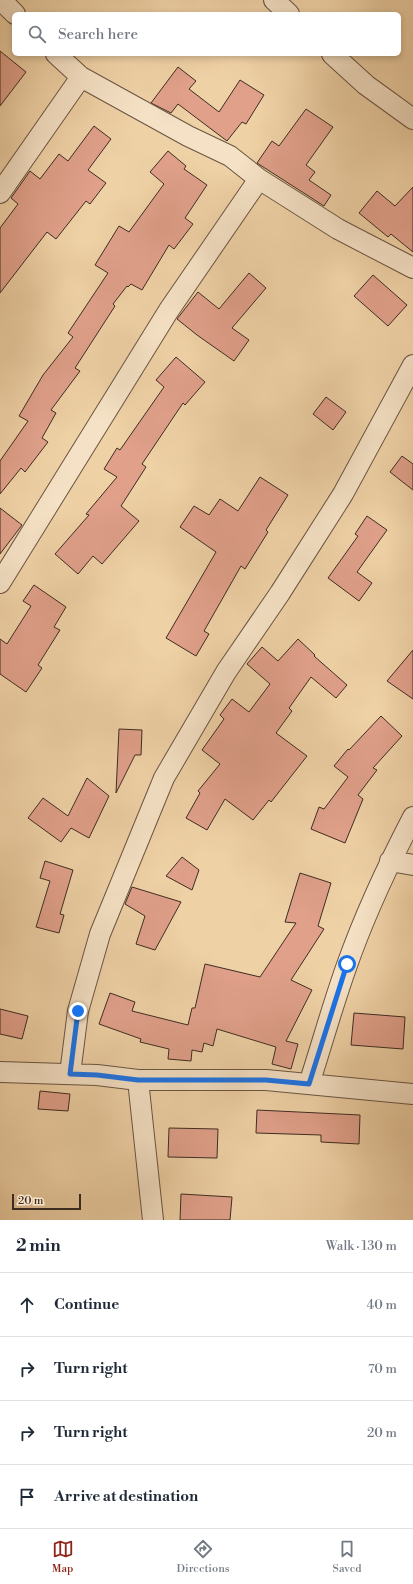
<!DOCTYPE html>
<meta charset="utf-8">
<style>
body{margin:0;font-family:"Libre Bodoni",serif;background:#f2f2f3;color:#1f2937}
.scale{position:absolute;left:12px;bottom:10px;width:69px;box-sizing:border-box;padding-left:4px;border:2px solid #3e2c21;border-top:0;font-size:11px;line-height:14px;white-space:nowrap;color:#3e2c21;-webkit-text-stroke:3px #f5e1c5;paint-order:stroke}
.stop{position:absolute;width:12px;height:12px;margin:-9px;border:3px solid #1a73e8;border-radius:50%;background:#fff}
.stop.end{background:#1a73e8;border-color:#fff;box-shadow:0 1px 4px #0008}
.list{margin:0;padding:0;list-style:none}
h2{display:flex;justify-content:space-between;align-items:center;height:52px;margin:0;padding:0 16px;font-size:17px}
h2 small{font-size:13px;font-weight:400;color:#747a83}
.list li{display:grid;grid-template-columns:26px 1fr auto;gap:12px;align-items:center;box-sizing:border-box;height:64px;padding:0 16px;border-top:1px solid #e0e1e3}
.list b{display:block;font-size:15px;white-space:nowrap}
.list em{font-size:13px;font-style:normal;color:#747a83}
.icon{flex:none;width:22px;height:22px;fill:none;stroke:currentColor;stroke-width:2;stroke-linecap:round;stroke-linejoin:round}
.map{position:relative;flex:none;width:413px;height:1220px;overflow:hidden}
.search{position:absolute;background:#fff;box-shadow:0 2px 6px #0003;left:12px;right:12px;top:12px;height:44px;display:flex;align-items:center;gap:10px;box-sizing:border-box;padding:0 14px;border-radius:6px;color:#747a83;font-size:15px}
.sheet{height:308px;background:#fff}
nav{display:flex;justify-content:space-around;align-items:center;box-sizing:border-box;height:56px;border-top:1px solid #e0e1e3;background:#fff;font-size:11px;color:#747a83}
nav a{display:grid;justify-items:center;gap:2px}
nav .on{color:#8f2418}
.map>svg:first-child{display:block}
.building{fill:#e0a08a;stroke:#3e2c21}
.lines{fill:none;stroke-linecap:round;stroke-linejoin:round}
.street-casing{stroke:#6a5542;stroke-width:22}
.street{stroke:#f5e1c5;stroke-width:20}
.route{stroke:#1a73e8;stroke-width:5}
</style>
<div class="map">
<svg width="413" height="1220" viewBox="0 0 413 1220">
<rect width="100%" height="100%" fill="#efd1a6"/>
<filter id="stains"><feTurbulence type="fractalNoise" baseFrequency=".005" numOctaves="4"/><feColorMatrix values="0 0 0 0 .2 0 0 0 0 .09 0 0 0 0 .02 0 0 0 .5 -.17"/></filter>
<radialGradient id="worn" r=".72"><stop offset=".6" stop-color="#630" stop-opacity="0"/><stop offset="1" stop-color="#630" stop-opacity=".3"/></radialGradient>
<path class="building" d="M0 51 26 72 0 106Z
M178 67 196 81 189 89 219 112 240 80 264 95 246 124 242 122 227 141 178 104 171 113 151 103Z
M306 109 333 127 306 165 315 172 309 180 331 195 324 206 257 163 272 141 279 146Z
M94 126 111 139 88 170 106 183 90 204 86 201 56 239 47 232 0 293V228L18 204 11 198 30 171 40 179 59 154 68 161Z
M168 151 186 166 184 169 207 185 185 218 193 224 174 249 169 245 142 290 131 284 128 287 127 286 113 304 115 306 75 368 80 371 51 410 56 413 42 438 48 442 25 472 21 468 0 494V461L28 421 19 416 43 375 73 337 68 333 108 273 95 265 119 226 129 232 164 184 150 172Z
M413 187V252L391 234 388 237 359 213 377 191 395 206Z
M249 273 266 288 232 328 249 340 234 361 197 335 177 319 198 292 219 309Z
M373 275 407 305 388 326 354 296Z
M176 357 205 382 185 405 183 403 142 464 146 467 121 506 139 521 102 564 93 556 78 574 55 554 89 515 86 514 117 477 104 469 117 448 120 450 164 387 156 380Z
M326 397 346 412 333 430 313 414Z
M402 456 413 464V490L390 472Z
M260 477 288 495 266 530 268 532 245 569 241 566 204 631 209 634 196 656 166 638 216 552 180 527 194 506 209 515 220 499 238 511Z
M0 508 22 525 0 554Z
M367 516 387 530 357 572 372 583 359 601 328 578 358 536 355 534Z
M34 585 66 607 54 627 60 630 38 665 42 668 26 692 0 674V639L7 644 31 606 23 601Z
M298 639 315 655 314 656 347 685 336 698 311 677 289 708 292 711 276 733 307 756 271 802 269 800 253 820 225 799 207 830 186 818 200 793 198 791 220 764 202 750 224 719 220 715 232 699 249 712 270 684 247 664 262 647 278 661Z
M413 650V699L387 681Z
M381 716 402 736 373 768 377 770 358 795 363 799 345 843 311 829 319 807 324 809 348 777 334 766 348 749 349 750Z
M119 729 142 730 141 755H135L116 793Z
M87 778 109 796 89 838 71 828 61 842 28 818 43 798 68 816Z
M182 857 199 870 192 890 166 876Z
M45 861 73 870 60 914 64 915 59 933 36 927 50 881 40 878Z
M300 873 331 883 318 926 324 929 291 980 312 990 286 1041 298 1044 291 1069 272 1064 276 1047 217 1029 213 1046 204 1043 202 1052 192 1050 191 1061 168 1059 169 1049 140 1042 141 1039 99 1024 110 993 135 1002 132 1011 188 1025 192 1008H195L205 964 260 977 296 923 285 922Z
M132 887 181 902 155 950 136 944 145 916 125 904Z
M0 1009 28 1016 22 1039 0 1034Z
M354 1013 405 1017 403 1049 351 1045Z
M40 1091 70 1094 68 1111 38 1109Z
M257 1110 360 1115 359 1144 321 1142V1135L256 1133Z
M169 1128 218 1129 217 1158 168 1157Z
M181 1194 232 1197 230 1220H180Z"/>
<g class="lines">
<g class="street-casing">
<path id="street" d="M1 0 15 14
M274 0 289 14
M56 54 81 77 188 136 230 156 259 179 338 229 413 268
M332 54 366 85 413 119
M0 193 81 77
M0 583 169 310 259 179
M390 861 413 865
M0 1072 97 1075 138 1080H266L413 1094
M70 1074 78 1011 100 934 164 778 226 672 280 593 343 494 413 365
M138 1080 153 1220
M309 1084C322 1044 333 1004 347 965 365 914 388 865 413 817"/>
</g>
<use href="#street" class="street"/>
</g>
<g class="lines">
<path class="route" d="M78 1011 70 1074 97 1075 138 1080H266L309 1084 347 964"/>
</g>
<rect width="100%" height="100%" filter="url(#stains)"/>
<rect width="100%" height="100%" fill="url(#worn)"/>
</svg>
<div class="scale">20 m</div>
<div class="stop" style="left:347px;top:964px"></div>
<div class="stop end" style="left:78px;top:1011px"></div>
<div class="search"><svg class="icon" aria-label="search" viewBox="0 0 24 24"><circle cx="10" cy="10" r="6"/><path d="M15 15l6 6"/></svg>Search here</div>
</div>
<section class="sheet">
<h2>2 min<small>Walk · 130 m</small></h2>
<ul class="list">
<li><svg class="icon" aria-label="ahead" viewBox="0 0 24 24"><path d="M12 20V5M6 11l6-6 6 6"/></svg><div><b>Continue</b></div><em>40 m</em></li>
<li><svg class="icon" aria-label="right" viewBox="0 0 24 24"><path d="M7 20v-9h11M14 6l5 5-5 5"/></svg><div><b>Turn right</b></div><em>70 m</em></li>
<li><svg class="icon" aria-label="right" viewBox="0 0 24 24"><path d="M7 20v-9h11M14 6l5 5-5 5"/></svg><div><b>Turn right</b></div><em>20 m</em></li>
<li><svg class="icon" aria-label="arrive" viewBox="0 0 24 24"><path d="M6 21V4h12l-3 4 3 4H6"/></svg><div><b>Arrive at destination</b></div></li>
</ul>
</section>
<nav>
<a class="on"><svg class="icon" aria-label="map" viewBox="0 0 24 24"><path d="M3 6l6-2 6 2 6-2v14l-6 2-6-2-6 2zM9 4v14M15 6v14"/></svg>Map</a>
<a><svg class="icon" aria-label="directions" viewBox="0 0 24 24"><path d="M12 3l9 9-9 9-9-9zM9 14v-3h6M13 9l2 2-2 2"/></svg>Directions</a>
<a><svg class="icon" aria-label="saved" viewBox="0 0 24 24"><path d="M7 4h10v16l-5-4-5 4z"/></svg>Saved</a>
</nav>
